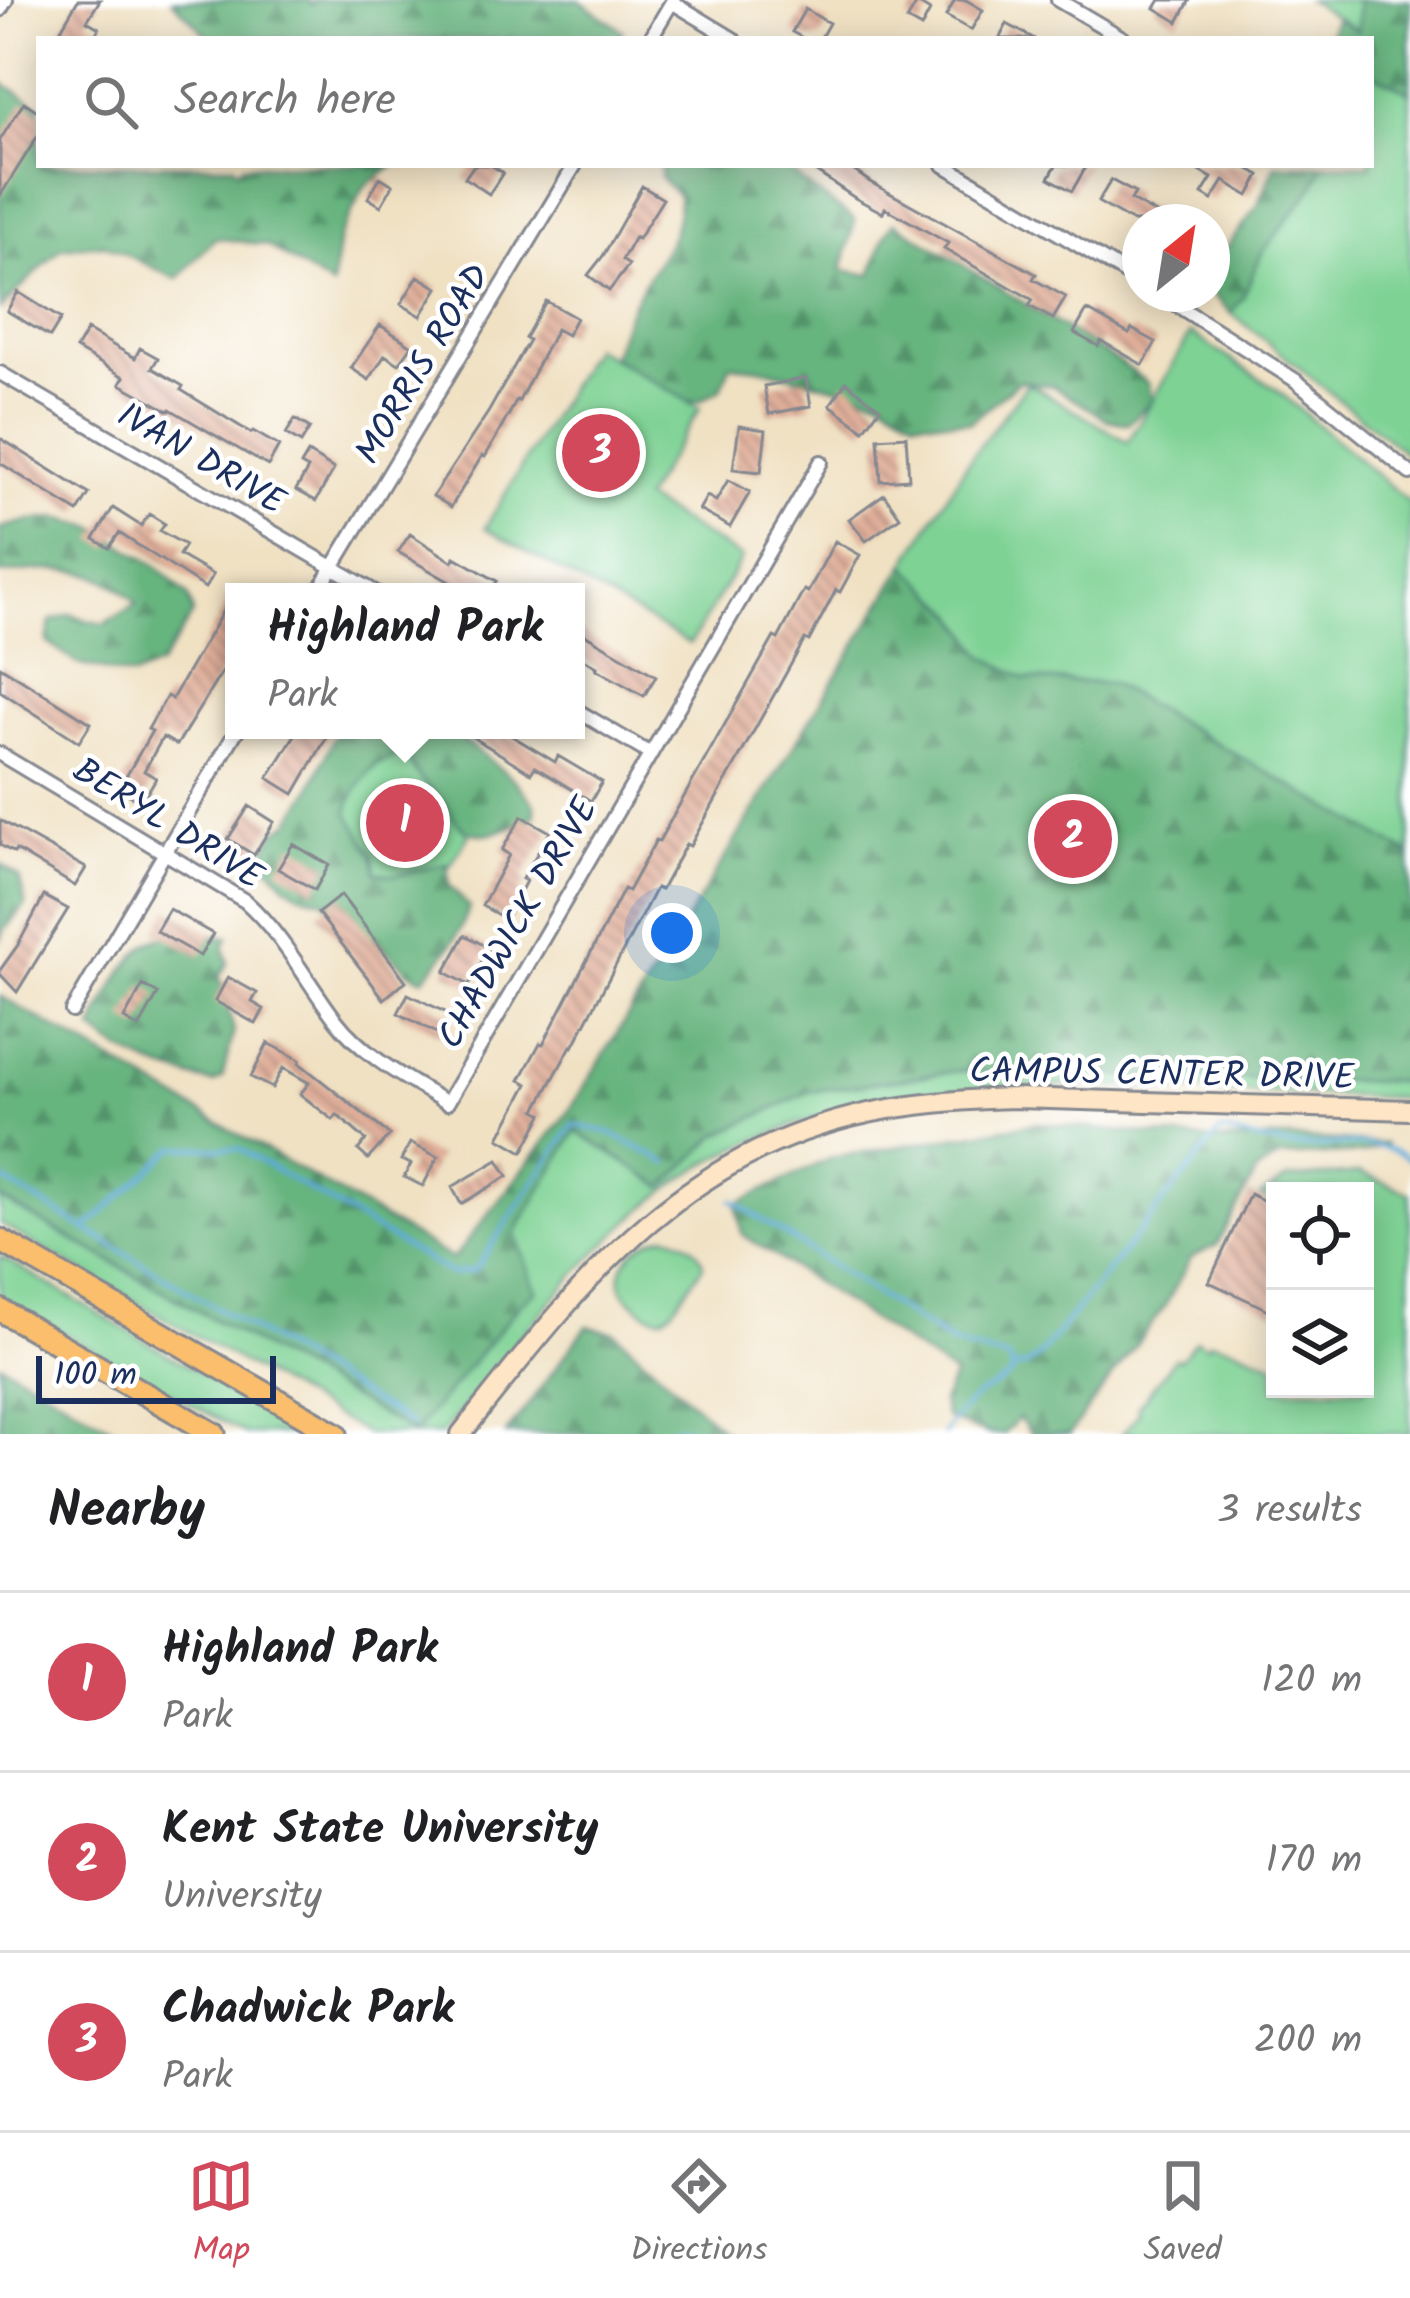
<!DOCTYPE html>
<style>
body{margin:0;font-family:Kalam,sans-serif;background:#f6f6f6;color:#202124}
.controls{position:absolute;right:36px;bottom:36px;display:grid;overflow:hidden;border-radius:0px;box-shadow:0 6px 30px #0003}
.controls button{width:108px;height:108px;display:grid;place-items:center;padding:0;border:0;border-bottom:3px solid #e0e0e0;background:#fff;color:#202124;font:60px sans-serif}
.compass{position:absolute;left:1122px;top:204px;width:108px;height:108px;border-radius:50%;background:#fff;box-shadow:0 6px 30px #0003;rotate:30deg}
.scale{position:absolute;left:36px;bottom:30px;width:240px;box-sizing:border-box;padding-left:12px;border:6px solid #1b2f5e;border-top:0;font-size:33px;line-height:42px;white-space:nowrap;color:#1b2f5e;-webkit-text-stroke:9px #fff;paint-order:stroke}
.you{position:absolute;left:672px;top:933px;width:42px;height:42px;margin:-30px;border:9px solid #fff;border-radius:50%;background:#1a73e8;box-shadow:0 0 0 18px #1a73e833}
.badge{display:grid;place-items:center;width:78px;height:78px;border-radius:50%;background:#d1495b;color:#fff;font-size:39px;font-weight:700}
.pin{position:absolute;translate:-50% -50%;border:6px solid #fff;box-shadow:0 3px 12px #0006}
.popup{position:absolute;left:225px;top:583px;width:360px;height:156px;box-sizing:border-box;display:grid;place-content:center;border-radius:0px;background:#fff;filter:drop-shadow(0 3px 9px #0005);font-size:39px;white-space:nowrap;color:#757577}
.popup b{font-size:45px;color:#202124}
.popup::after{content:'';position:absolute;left:50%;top:100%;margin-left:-24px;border:24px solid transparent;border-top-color:#fff}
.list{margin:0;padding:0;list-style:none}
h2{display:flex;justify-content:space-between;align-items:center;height:156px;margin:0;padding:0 48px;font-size:51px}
h2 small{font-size:39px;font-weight:400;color:#757577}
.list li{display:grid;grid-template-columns:78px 1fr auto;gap:36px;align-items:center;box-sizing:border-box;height:180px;padding:0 48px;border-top:3px solid #e0e0e0}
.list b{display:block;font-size:45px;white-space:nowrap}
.list p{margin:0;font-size:39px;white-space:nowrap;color:#757577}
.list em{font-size:39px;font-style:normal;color:#757577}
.icon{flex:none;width:66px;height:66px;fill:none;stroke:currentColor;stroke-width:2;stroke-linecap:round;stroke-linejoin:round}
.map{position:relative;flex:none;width:1410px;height:1434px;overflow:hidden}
.search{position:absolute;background:#fff;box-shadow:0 6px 30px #0003;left:36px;right:36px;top:36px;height:132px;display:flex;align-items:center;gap:30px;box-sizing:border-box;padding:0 42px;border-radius:0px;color:#757577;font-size:45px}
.sheet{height:696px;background:#fff}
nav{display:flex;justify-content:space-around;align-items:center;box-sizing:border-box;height:168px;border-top:3px solid #e0e0e0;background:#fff;font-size:33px;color:#757577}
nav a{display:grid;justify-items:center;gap:6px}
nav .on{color:#d1495b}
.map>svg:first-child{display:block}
.green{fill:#7ed294;stroke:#4c8079;stroke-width:3}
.forest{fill:url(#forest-firs);stroke:#40726e;stroke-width:3}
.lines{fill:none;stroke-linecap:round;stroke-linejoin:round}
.stream{stroke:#5eabd7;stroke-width:4.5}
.building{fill:url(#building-back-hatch)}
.street-casing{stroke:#868890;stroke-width:18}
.secondary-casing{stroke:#868890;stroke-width:24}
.primary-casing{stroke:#868890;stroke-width:27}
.street{stroke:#fff;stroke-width:12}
.secondary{stroke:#fde5c5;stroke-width:18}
.primary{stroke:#fabe6d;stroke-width:21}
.labels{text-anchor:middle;stroke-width:9;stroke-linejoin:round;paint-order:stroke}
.street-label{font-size:36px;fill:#1b2f5e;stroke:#fff}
</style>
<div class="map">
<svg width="1410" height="1434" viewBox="0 0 1410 1434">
<defs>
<pattern id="forest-firs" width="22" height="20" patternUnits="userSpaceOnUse" patternTransform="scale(3)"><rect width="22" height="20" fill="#66b47e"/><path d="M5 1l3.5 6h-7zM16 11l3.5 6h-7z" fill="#53936a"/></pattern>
<pattern id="building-back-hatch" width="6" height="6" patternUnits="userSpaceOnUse" patternTransform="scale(3)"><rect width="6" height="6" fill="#e0af9a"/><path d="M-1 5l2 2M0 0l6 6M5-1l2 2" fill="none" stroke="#b58f81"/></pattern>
</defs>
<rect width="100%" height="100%" fill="#fff"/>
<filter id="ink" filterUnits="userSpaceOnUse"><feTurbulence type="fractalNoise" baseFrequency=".00833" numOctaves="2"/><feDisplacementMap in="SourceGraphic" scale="24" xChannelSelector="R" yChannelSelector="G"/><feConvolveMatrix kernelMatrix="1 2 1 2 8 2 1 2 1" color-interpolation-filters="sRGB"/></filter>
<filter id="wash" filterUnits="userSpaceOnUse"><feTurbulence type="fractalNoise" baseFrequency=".004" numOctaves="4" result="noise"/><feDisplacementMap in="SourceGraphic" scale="48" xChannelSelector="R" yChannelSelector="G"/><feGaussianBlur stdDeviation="2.7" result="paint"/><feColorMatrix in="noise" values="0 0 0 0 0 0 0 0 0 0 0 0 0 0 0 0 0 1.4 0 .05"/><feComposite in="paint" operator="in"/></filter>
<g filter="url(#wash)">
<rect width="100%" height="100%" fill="#f0e1c3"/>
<path class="green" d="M1308 0H1358V32Z
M1371 72 1410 93V457L1231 313C1245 294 1251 273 1262 253 1280 221 1309 199 1323 165H1371Z
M1191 333 1277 390 1410 503V854L1113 684 1026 679 984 656 955 613 905 565 969 460 1028 383 1128 442Z
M593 347 700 408 644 499 742 558 690 644 485 528Z
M407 745 481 814 431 897 376 889 324 805 366 751Z
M957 1071 1410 1082V1098C1346 1096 1282 1094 1218 1091 1070 1084 917 1076 776 1132 745 1144 714 1157 686 1176 588 1244 517 1343 442 1434H367L0 1224V1199L414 1433 521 1303 536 1291 515 1233 576 1131 664 1187 716 1136 808 1092Z
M1360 1173 1410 1193V1434H1122L1140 1412 1137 1408 1175 1358 1180 1360 1196 1340 1208 1346 1210 1341 1236 1348 1275 1364V1389H1365V1191H1275V1203L1260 1196 1287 1179Z
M667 1235C681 1238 703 1250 703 1266L671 1311 662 1317C650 1316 645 1312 635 1304 601 1277 634 1240 667 1235Z
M0 1256 305 1434H245L0 1298Z"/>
<path class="forest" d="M172 0H307L312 4 315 0H579L623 31 619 39H211Z
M1358 0H1410V93L1371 72V39H1327L1336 18 1358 31Z
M0 81 39 106V165H234L238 170 242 165H395L365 186 339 236 332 287 267 245 215 238 177 279 104 244 61 248 0 309Z
M661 165H786L801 181 855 220 842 270 871 275 884 238 894 222 1131 370 1149 385 1152 401 1128 424 1108 420 1052 386 1019 381 970 422 915 419 880 398 760 368 730 365 721 389 699 401H688L612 357C619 333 630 307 643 285 662 253 680 236 678 196L661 178Z
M1276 165H1323L1314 186 1262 253 1243 297 1231 313 1212 294V267L1257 207Z
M57 518 94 527 158 567 188 596 193 614 160 665 133 677 78 664 47 642 51 621 71 614 86 620 104 624 137 604C96 561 54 569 0 574V528L31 520Z
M905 565 955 613 984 656 1026 679 1112 684 1410 854V1082L957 1071 808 1092 716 1136 664 1187 576 1131 515 1233 536 1291 521 1303 414 1433 0 1198V996L453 1259 568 1113Z
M337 730H442L473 747 512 778 535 804V816C516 825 479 845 460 826 453 819 449 809 442 802 427 787 415 775 406 755 376 757 354 783 348 812L374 856 376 872 394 875 447 864 449 885 469 907C460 937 444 957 423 979L408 971 377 941 321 899 301 894 285 884 265 862 267 847 275 832 289 823 310 790Z
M0 863 19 877 26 905 4 930 0 942Z
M228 937 224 948 228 963 219 976 234 1031 222 1078 213 1083C170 1072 127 1061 93 1030 102 1005 132 944 160 938 181 934 206 937 228 937Z
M1036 1123 1219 1141 1289 1138 1387 1144 1364 1153 1279 1157 1257 1171 1217 1245 1191 1258 1165 1306 1081 1418 1070 1434H1031L1019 1418 1004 1434H991L970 1428 945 1417 942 1402 954 1375 742 1234 736 1204 831 1158Z
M587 1326 615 1332 727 1434H506Z
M0 1363 123 1434H0Z"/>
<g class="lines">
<path class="stream" d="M0 1178 412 1425
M732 1200 954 1345 1009 1359 1013 1372C1003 1385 990 1386 978 1395 964 1406 953 1419 944 1434
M85 1229 175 1147 240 1149 451 1274 475 1270 573 1125 608 1132 668 1163
M1011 1368 1024 1367 1039 1356 1220 1132C1243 1134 1264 1144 1287 1146 1323 1149 1383 1135 1410 1160
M669 1434 675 1427 717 1434"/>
</g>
<g id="blocks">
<path class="building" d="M78 0H100L87 21 99 28 93 39H78L61 29Z
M955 0H966L983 10 971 30 946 16Z
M1160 0H1190L1178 22 1155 8Z
M917 3 930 11 921 28 907 20Z
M805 9 829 23 820 39H805L792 32Z
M1007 24 1035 39H999Z
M24 102 39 112V134L0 196V140Z
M474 165H491L503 173 489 194 465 178Z
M806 165H846L870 182 1036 274 1033 279 1066 297 1053 319 1029 306 1033 300 944 249 948 243 885 208 883 213 855 198Z
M1056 165H1087L1072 191 1049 178Z
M1189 165H1242L1260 175 1249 196 1224 181 1212 200 1202 194 1212 178Z
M380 177 393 185 381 206 368 198Z
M1111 180 1135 193 1131 200 1171 222H1133L1098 202Z
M642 186 663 199 638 239 635 237 622 260 629 265 609 291 588 275 603 256Z
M418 276 438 288 421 316 401 304Z
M18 292 61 319 50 337 7 311Z
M546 301 576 318 567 335 556 329 519 401 517 400 485 457 482 456 451 507 433 496 489 411 529 340 525 338Z
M1087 310 1129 334 1132 329 1156 342 1143 365 1101 341 1098 346 1074 333Z
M380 325 412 346 399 364 385 355 369 380 351 368Z
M87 330 135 358 140 348 158 358 152 368 183 386 181 390 251 433 253 431 279 446 268 466 170 409 169 411 120 384 124 377 76 349Z
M806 378 811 406 769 414 764 386Z
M846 382 880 408 864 430 830 405Z
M295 419 310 428 301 443 286 434Z
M739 426 766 430 761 472 733 469Z
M906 436 909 479 881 481 878 438Z
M0 438 89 494 78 512 0 463Z
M308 453 334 469 316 501 296 490 308 469 301 465Z
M728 480 750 492 730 527 699 510 707 496 716 501Z
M884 494 900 517 866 541 849 519Z
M113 508 141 526 149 514 165 524 160 531 185 545 179 555 213 575 205 588 119 533 109 548 94 539Z
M410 534 453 562 455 557 497 581 491 592H467L398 552Z
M835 541 860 555 840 592 836 590 809 641 805 639 690 846 686 844 661 890 656 888 573 1047 571 1046 536 1110 543 1114 523 1152 499 1138 528 1084 520 1080 540 1043 543 1044 624 889 628 891 656 840 659 841 774 637 778 639 804 590 808 592Z
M234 592V652L177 745 163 737 144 771 156 778 142 802 119 789 152 731 148 729 167 696 172 699Z
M576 629 656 676 644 696 596 669 597 667 576 654Z
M0 666 91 723 79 742 0 691Z
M298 730H331L294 794 268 778Z
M461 730H502L555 762 558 756 602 782 591 801 535 767 531 773Z
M249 806 274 822 254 855 228 839Z
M522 816 550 832 522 879 526 881 506 919 482 906 509 855 502 850Z
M0 820 86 868 75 886 16 850 14 853 0 845Z
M293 844 329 865 315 890 278 869Z
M341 895 406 981 384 999 318 913Z
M44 896 68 909 17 992 0 974V970L18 945Z
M169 909 213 934 200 956 156 931Z
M465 935 489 948 469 985 445 972Z
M228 977 257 993 252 1002 264 1009 256 1024 215 1001Z
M143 985 158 994 139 1028 124 1019Z
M408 994 451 1015 441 1035 398 1013Z
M268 1043 300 1060 299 1063 390 1135 368 1159 358 1150 366 1140 337 1115 333 1120 300 1094 309 1083 283 1068 272 1088 251 1077Z
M410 1143 438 1157 423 1186 404 1177 411 1164 401 1160Z
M498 1160 508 1176 461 1204 452 1187Z
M1250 1194 1275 1206V1313L1209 1282Z"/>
</g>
</g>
<g filter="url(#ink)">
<use href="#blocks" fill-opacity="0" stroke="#868890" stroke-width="3"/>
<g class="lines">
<g class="street-casing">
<path id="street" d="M1058 0 1124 39
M672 2 733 39
M0 10 6 0
M650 39 673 0
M944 165 1140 282
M1159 294 1295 380 1410 473
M0 373 375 592
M318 592 575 165
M576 710 649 753
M0 754 245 901C283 935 305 979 335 1019 364 1057 407 1079 447 1103L821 462
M72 1011 237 730"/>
</g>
<g class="secondary-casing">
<path id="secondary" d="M461 1434C582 1281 683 1145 889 1109 931 1102 974 1099 1017 1098L1410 1110"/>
</g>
<g class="primary-casing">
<path id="primary" d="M0 1240 336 1434
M0 1310 214 1434"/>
</g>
<use href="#street" class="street"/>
<use href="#secondary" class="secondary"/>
<use href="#primary" class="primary"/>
</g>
</g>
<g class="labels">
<g class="street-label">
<text transform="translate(421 363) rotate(-59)" y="13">MORRIS ROAD</text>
<text transform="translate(202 457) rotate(30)" y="13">IVAN DRIVE</text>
<text transform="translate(169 822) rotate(32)" y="13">BERYL DRIVE</text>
<text transform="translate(516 922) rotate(-60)" y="13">CHADWICK DRIVE</text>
<text transform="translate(1162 1072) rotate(1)" y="13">CAMPUS CENTER DRIVE</text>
</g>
</g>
</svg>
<div class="controls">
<button><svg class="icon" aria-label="locate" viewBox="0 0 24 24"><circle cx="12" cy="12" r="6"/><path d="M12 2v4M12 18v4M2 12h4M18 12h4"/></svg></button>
<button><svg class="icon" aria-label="layers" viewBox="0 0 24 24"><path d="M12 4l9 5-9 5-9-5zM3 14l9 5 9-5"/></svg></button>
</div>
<svg class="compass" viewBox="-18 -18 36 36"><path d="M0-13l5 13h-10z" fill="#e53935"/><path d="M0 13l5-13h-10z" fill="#757577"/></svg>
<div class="scale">100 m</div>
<div class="you"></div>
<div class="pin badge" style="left:405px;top:823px">1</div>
<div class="popup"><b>Highland Park</b>Park</div>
<div class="pin badge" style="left:1073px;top:839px">2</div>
<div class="pin badge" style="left:601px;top:453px">3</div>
<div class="search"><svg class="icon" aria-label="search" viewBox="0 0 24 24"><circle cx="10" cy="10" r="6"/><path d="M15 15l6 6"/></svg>Search here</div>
</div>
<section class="sheet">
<h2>Nearby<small>3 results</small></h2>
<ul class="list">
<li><span class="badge">1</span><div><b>Highland Park</b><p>Park</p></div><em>120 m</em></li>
<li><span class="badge">2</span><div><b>Kent State University</b><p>University</p></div><em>170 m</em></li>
<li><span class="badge">3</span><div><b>Chadwick Park</b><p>Park</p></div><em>200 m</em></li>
</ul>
</section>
<nav>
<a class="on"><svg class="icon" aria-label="map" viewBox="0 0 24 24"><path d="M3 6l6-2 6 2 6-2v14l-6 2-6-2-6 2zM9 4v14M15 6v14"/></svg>Map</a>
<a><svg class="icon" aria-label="directions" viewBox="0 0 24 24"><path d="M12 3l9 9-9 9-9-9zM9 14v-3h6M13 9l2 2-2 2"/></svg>Directions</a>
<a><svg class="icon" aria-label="saved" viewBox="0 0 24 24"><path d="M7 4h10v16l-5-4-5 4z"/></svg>Saved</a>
</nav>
